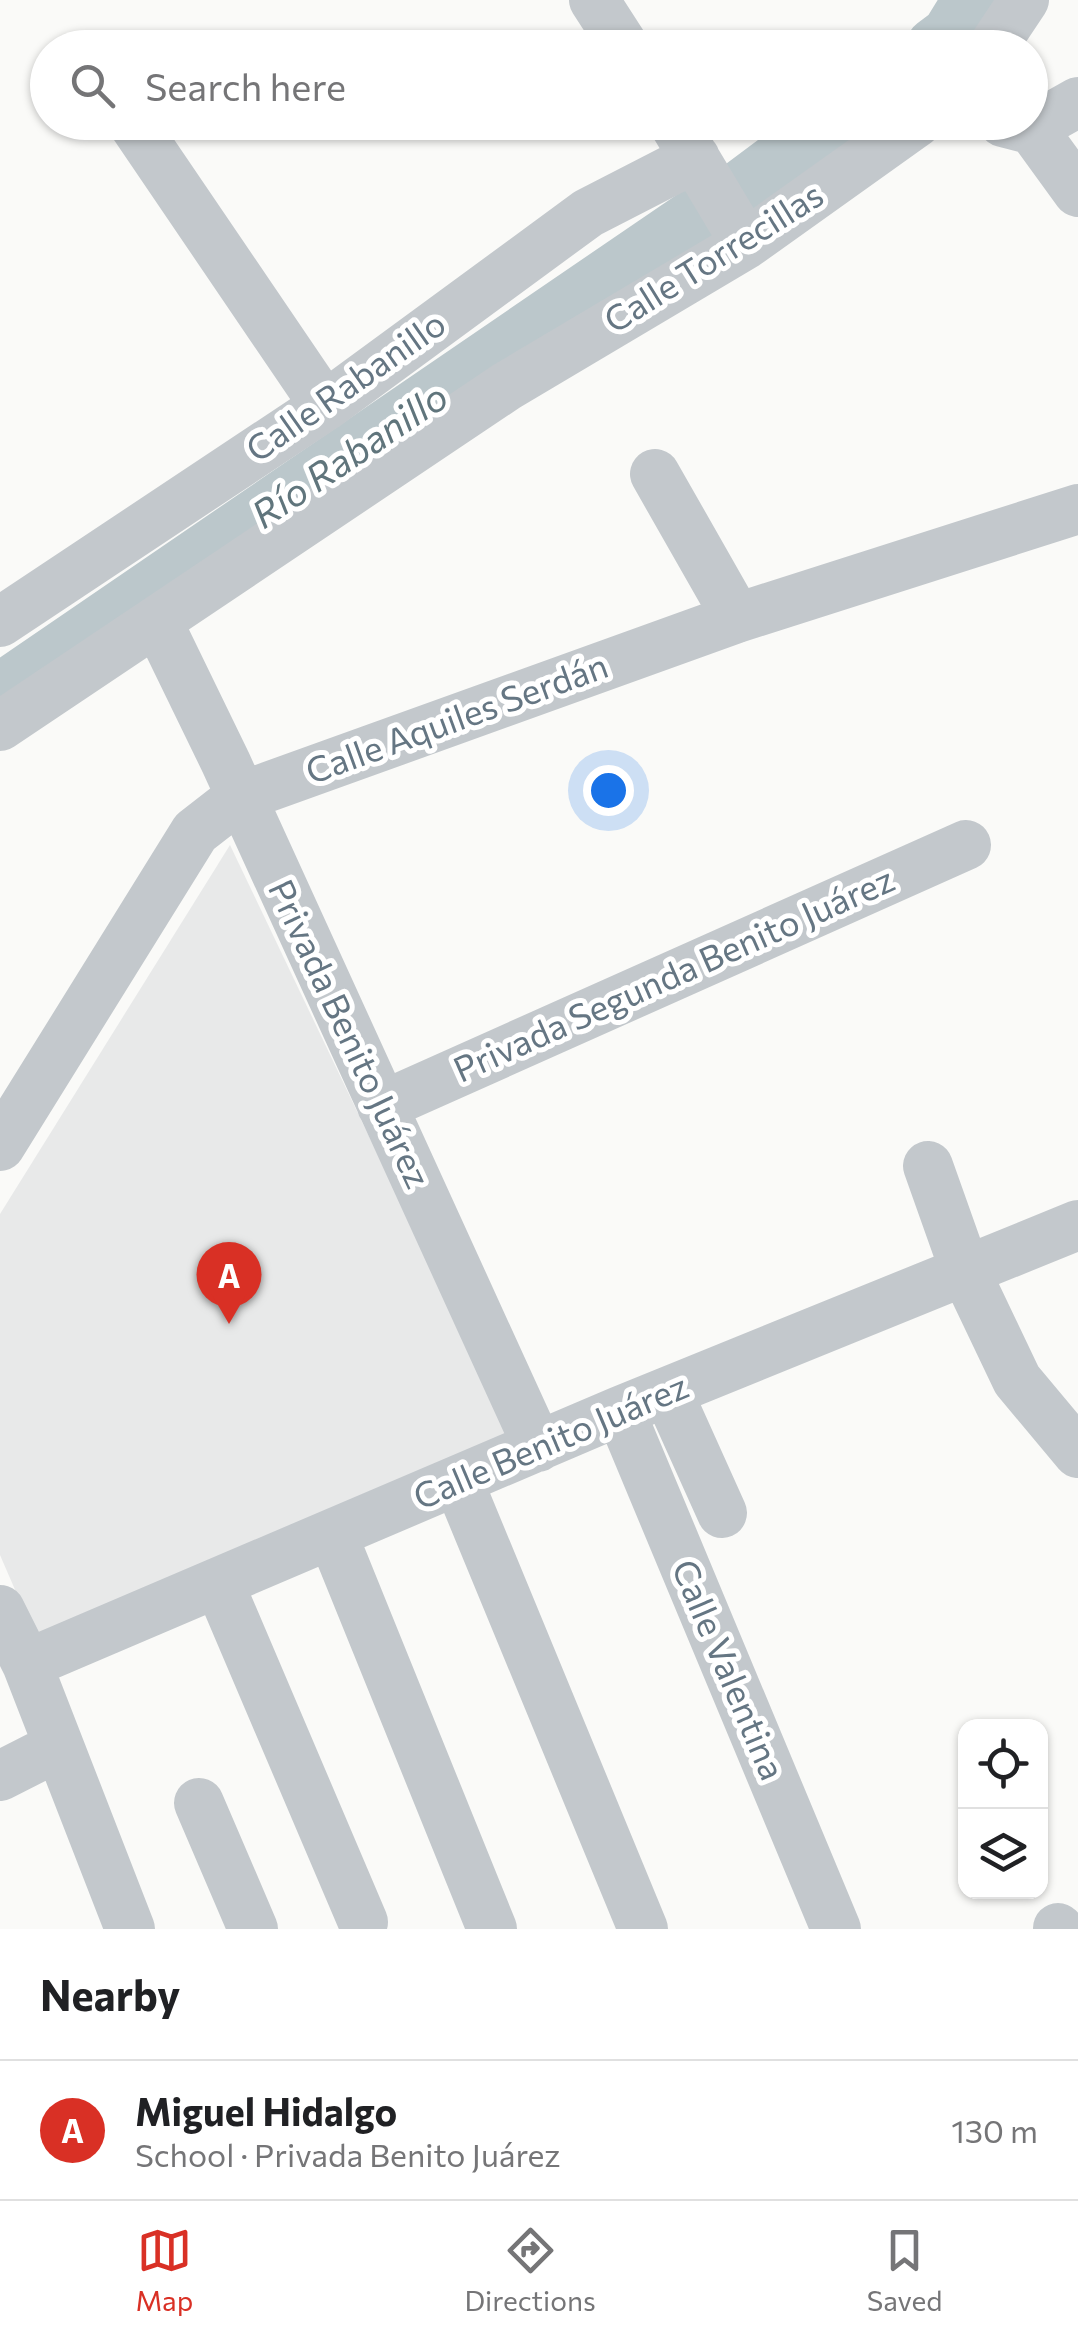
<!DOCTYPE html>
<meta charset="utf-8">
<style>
body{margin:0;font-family:Commissioner,sans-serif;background:#f2f2f2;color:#202124}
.controls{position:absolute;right:30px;bottom:30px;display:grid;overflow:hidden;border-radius:20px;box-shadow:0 2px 8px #0004}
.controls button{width:90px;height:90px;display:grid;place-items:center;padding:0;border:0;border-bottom:2px solid #e0e0e0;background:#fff;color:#202124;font:50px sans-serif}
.you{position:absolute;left:608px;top:790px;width:35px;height:35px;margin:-25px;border:8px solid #fff;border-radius:50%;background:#1a73e8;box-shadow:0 0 0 15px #1a73e833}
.badge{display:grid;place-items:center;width:65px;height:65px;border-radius:50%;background:#d93025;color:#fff;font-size:32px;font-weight:700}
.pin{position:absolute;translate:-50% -82px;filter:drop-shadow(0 2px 5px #0008)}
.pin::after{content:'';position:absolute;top:52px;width:35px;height:30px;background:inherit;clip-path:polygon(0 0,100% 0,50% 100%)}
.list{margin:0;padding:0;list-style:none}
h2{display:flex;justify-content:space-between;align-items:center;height:130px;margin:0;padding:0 40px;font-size:42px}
h2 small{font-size:32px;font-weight:400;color:#757577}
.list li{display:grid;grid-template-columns:65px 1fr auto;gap:30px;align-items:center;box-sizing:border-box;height:140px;padding:0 40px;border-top:2px solid #e0e0e0}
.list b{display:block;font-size:38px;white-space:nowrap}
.list p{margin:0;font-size:32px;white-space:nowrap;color:#757577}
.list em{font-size:32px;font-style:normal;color:#757577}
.icon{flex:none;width:55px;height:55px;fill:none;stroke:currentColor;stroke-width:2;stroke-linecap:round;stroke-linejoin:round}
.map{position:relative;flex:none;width:1078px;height:1929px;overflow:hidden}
.search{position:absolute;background:#fff;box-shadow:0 2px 8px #0004;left:30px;right:30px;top:30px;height:110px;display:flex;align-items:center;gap:25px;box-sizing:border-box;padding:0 35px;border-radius:55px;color:#757577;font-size:38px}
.sheet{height:270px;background:#fff}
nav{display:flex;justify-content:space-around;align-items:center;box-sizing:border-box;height:140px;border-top:2px solid #e0e0e0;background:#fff;font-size:28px;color:#757577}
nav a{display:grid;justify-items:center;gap:5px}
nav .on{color:#d93025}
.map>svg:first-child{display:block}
.built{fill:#e8e9e9}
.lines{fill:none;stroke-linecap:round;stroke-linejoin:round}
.river{stroke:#bbc7cb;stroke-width:62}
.minor{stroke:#c3c8cc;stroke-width:50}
.labels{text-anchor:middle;stroke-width:10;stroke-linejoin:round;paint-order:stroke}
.street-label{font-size:35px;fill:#657683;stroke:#fff}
.water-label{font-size:38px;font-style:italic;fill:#60757c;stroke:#fff}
</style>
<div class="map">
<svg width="1078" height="1929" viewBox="0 0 1078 1929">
<rect width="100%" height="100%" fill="#fafaf8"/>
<path class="built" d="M230 845 511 1434 35 1636 0 1555V1214Z"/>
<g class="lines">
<path class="river" d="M936 48 952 36 974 0
M736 195 834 122
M0 695 699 217"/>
<path class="minor" d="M594 0 625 48
M992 48 1024 0
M132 122 325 406
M673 122 746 244
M1003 122 1030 129 1078 102
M1027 122 1078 192
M655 474 737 618
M157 621 226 763 538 1447
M0 622 325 406 588 213 695 158
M0 726 507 386 746 244 917 122
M382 1106 966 845
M0 1146 195 832 240 797 737 618 1078 509
M928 1166 966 1273 1017 1380 1078 1453
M668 1393 722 1513
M620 1411 836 1929
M458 1481 643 1929
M332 1534 492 1929
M219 1584 363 1922
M0 1610 27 1664 130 1929
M27 1664 620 1411 1078 1225
M0 1776 59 1746
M199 1803 253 1929
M1058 1928 1059 1929"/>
</g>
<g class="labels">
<g class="street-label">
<text transform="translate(714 258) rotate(-32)" y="12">Calle Torrecillas</text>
<text transform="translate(346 387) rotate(-35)" y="12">Calle Rabanillo</text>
<text transform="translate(457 719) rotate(-20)" y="12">Calle Aquiles Serdán</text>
<text transform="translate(674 975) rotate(-24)" y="12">Privada Segunda Benito Juárez</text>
<text transform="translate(349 1034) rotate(65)" y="12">Privada Benito Juárez</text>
<text transform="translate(551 1442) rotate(-23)" y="12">Calle Benito Juárez</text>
<text transform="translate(728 1670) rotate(67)" y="12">Calle Valentina</text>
</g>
<g class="water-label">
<text transform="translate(350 456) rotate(-34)" y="13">Río Rabanillo</text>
</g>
</g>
</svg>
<div class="controls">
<button><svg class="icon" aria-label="locate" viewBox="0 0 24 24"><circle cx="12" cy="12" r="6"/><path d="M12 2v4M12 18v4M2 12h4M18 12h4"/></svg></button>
<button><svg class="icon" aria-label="layers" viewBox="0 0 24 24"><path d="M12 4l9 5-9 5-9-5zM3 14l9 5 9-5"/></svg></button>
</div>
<div class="you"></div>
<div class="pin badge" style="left:229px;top:1324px">A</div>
<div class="search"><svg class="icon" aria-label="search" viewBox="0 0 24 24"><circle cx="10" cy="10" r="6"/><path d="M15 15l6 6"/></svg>Search here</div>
</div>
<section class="sheet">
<h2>Nearby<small></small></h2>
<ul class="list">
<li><span class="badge">A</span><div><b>Miguel Hidalgo</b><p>School · Privada Benito Juárez</p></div><em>130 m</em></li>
</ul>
</section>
<nav>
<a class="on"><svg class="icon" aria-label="map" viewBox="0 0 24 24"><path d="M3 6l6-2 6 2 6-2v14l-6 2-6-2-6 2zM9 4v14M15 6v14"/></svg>Map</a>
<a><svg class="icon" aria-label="directions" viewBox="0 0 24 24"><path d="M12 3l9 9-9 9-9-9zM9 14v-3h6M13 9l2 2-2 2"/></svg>Directions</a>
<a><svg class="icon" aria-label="saved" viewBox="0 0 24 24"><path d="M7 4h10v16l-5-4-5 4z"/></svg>Saved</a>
</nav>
